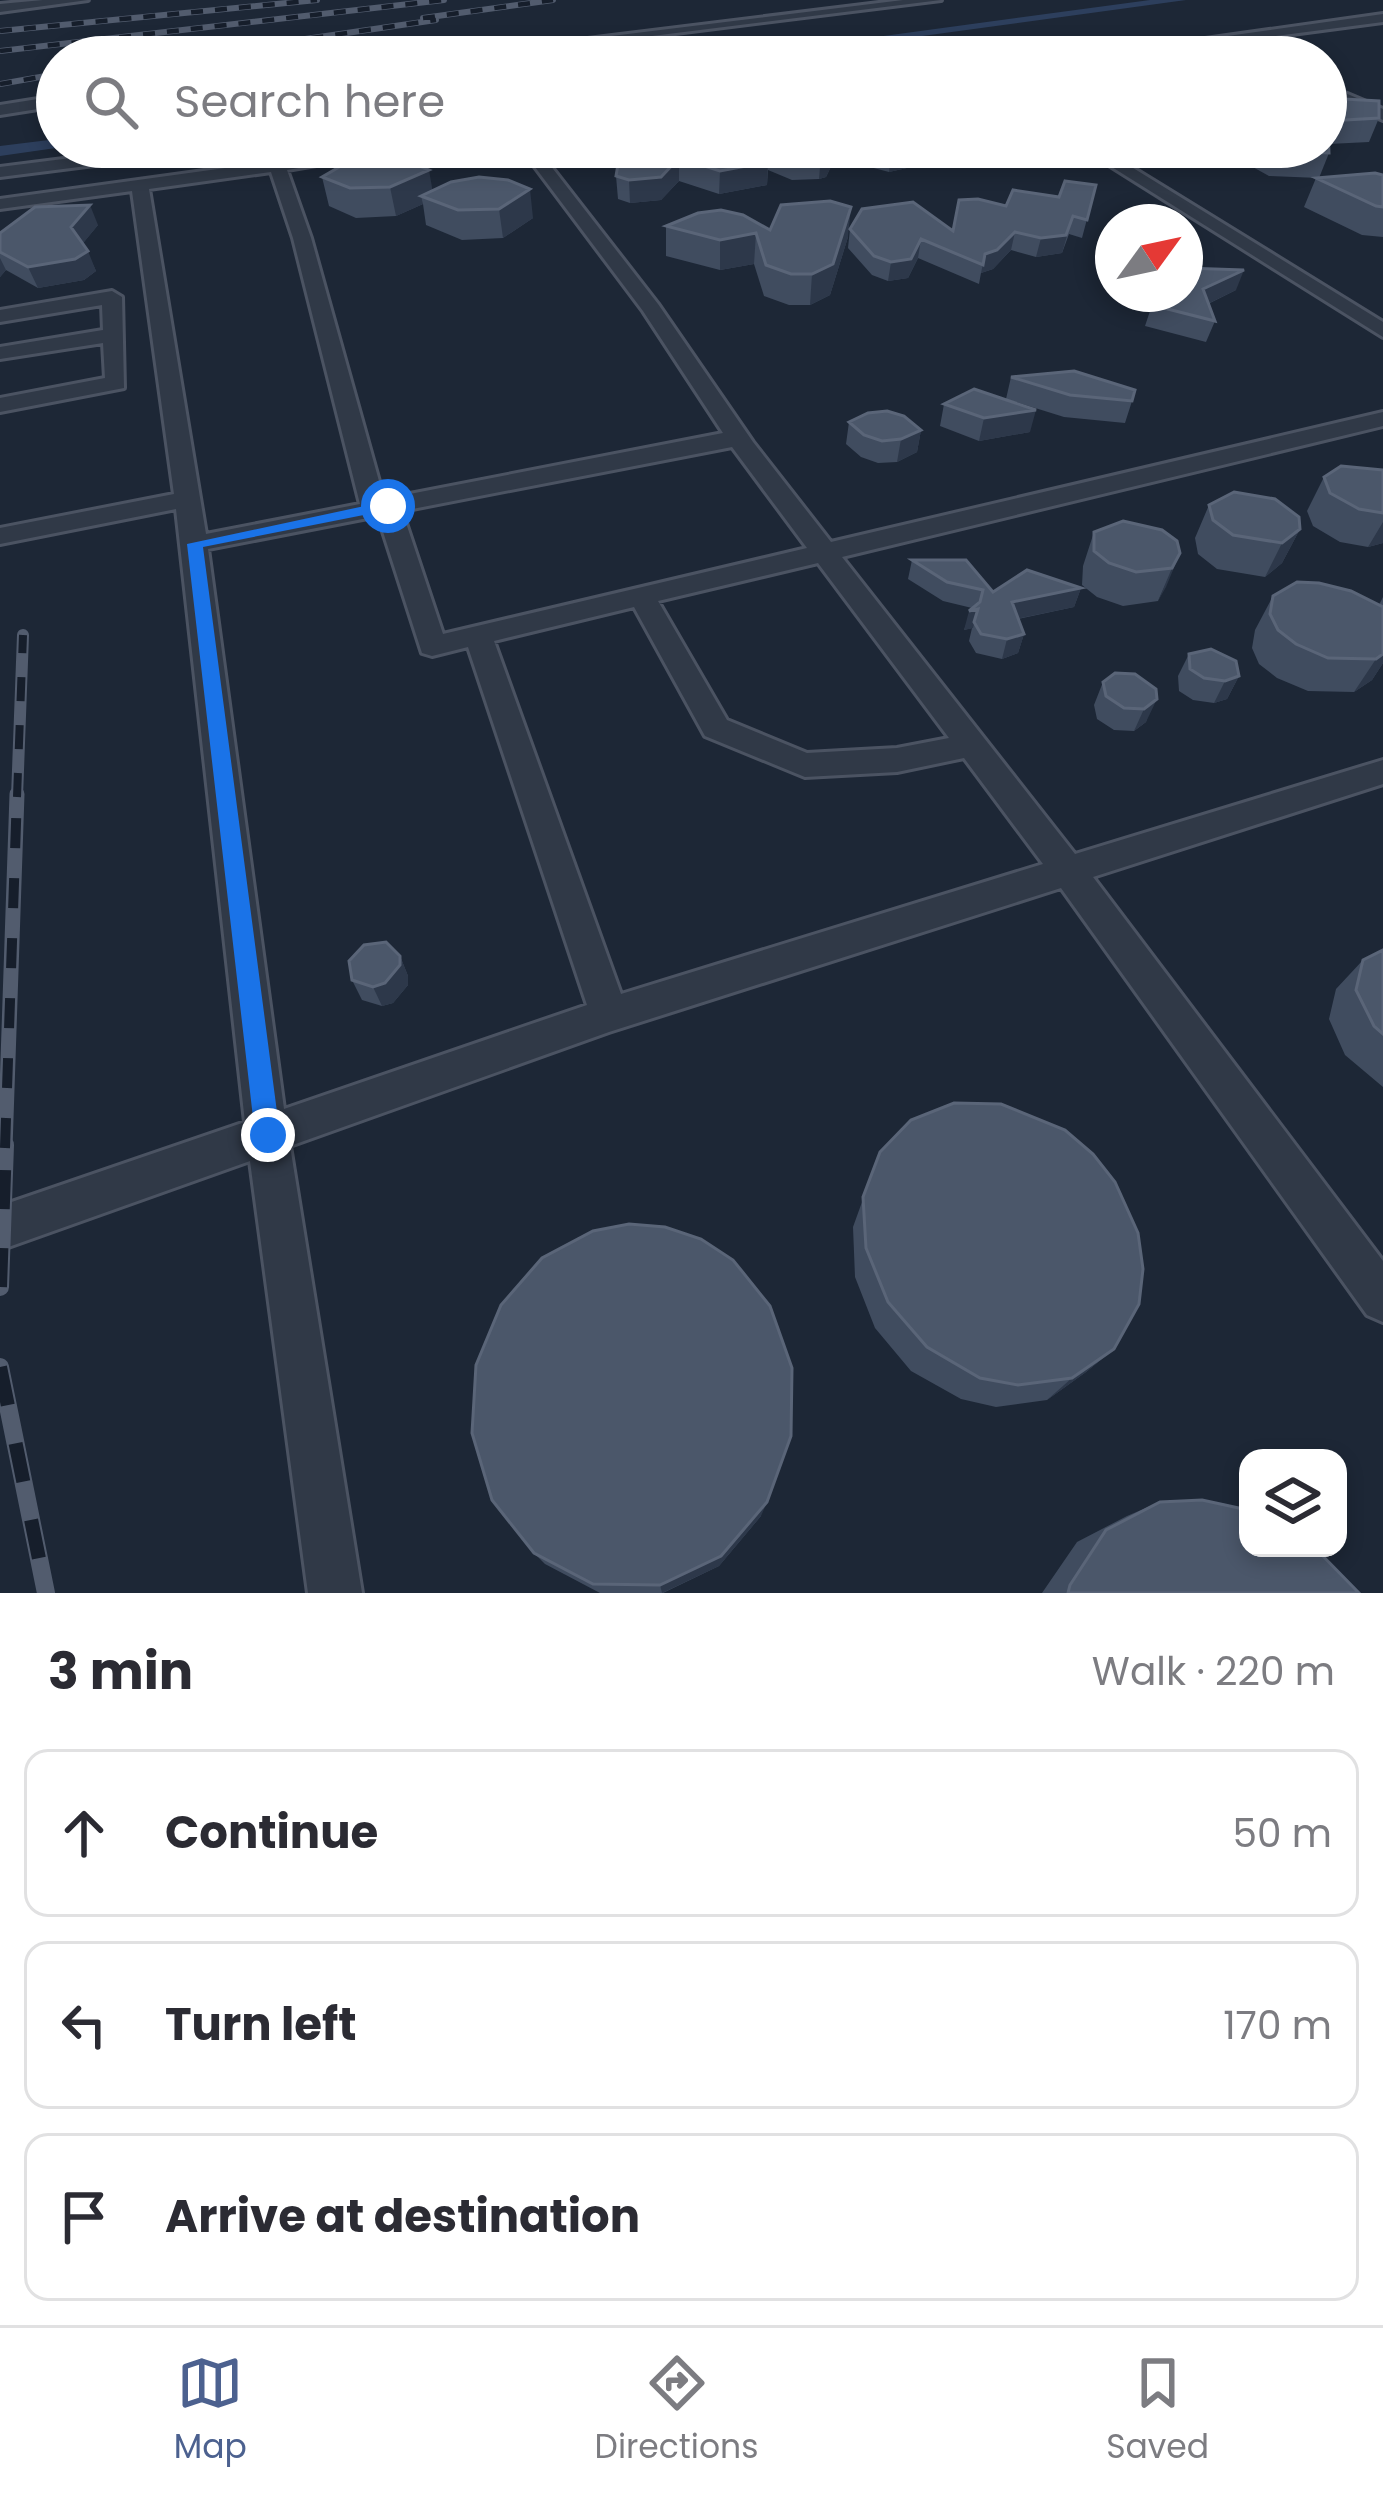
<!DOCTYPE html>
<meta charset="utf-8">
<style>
body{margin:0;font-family:Poppins,sans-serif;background:#f7f7f7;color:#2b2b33}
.controls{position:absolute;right:36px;bottom:36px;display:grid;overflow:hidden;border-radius:24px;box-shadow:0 6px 18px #0003}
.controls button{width:108px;height:108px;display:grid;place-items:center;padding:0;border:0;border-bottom:3px solid #e1e1e2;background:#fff;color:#2b2b33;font:60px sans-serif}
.compass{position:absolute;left:1095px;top:204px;width:108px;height:108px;border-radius:50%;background:#fff;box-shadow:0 6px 18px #0003;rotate:57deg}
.stop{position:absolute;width:36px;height:36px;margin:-27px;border:9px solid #1a73e8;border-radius:50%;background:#fff}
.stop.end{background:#1a73e8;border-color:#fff;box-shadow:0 3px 12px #0008}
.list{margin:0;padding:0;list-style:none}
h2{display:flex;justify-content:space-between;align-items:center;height:156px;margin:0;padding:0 48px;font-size:51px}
h2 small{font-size:39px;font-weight:400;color:#7c7c81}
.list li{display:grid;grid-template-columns:78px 1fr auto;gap:36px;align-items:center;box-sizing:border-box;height:168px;margin:0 24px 24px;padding:0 24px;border:3px solid #e1e1e2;border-radius:24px}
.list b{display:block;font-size:45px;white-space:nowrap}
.list em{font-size:39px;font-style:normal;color:#7c7c81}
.icon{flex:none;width:66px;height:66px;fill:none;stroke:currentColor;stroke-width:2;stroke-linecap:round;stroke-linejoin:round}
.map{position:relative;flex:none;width:1383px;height:1593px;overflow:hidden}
.search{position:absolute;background:#fff;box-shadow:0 6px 18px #0003;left:36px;right:36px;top:36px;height:132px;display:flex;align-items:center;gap:30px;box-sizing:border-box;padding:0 42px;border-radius:66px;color:#7c7c81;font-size:45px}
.sheet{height:732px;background:#fff}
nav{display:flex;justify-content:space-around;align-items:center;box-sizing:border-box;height:168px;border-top:3px solid #e1e1e2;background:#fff;font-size:33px;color:#7c7c81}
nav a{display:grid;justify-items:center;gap:6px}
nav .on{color:#4c618f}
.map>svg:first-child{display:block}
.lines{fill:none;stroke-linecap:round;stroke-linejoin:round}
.canal{fill:#2d3f5d;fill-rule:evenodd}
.street-casing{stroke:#4b5362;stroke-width:6}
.street{fill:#303947;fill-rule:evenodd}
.rail-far3-casing{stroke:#525c6e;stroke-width:6}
.rail-far2-casing{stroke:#525c6e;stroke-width:12}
.rail-far1-casing{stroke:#525c6e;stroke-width:15}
.rail-casing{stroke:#525c6e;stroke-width:18}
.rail-far3{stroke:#161e2b;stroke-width:4.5;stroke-dasharray:12;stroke-linecap:butt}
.rail-far2{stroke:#161e2b;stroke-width:8;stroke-dasharray:24;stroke-linecap:butt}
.rail-far1{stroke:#161e2b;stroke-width:10;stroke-dasharray:30;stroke-linecap:butt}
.rail{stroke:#161e2b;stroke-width:14;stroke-dasharray:39;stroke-linecap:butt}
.wall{fill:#404c5f}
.shaded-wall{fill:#2d384a}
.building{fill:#4b576a;stroke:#5a6578;stroke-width:3}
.route{fill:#1a73e8}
</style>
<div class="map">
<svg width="1383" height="1593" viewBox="0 0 1383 1593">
<rect width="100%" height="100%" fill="#1d2736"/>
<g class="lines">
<path class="canal" d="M1150 0H1186L768 57H728Z
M57 139V147H63L0 156V146Z"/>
<g class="street-casing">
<path id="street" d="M43 0H88L0 12V4Z
M903 0H941L484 57H441Z
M1383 14V22L1117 57H1078Z
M1326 85 1383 109V120L1326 95Z
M57 96V106L0 115V105Z
M158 147H205L197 152 0 177V167Z
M263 147H279L284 160 378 147H422L287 170 311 238 384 499 723 433 643 311 520 147H536L658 304 753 442 831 542 1383 412V426L842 557 1075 854 1383 760V784L1093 877 1383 1261V1322L1367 1315 1061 888 609 1032 290 1146 362 1593H308L250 1161 0 1250V1206L245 1122 176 509 0 544V528L174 494 132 191 0 209V199L268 162ZM271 172 293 238 360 504 206 534 149 189ZM732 447 807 548 443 634 402 511ZM378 516 422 653 432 656 468 647 587 1005 284 1109 208 549ZM818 563 949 738 897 748 807 753 727 720 658 601ZM634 607 705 736 805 777 897 772 964 758 1043 864 621 994 494 641Z
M1080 147H1099L1383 322V337Z
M112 291 122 297 124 388 0 412V398L105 378 103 343 0 359V347L103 330 102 305 0 322V310Z"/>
</g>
<use href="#street" class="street"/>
<g class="rail-far3-casing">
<path id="rail-far3" d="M423 18 553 0
M0 31 317 0
M264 45 436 20
M0 51 444 0
M156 57 280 39
M0 84 57 74"/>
</g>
<g class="rail-far2-casing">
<path id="rail-far2" d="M17 797 23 635"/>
</g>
<g class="rail-far1-casing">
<path id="rail-far1" d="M5 1148 17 794"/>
</g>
<g class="rail-casing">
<path id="rail" d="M0 1287 5 1145
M0 1367 46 1593"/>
</g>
<use href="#rail-far3" class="rail-far3"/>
<use href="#rail-far2" class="rail-far2"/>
<use href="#rail-far1" class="rail-far1"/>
<use href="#rail" class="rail"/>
</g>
<path class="wall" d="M1326 98 1379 118 1369 142 1329 144V153L1319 178 1269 176 1251 166 1238 147H1326Z
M621 147H928L920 165 889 172 866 166 839 150 826 177 819 179 792 180 768 170 767 185 719 194 679 181 661 200 630 203 618 199 616 176Z
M936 147H968L966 159Z
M1383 175V237L1362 235 1304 207 1316 178Z
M322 177 433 191 533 218 503 238 462 240 426 225 423 204 396 216 356 218 329 206Z
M1096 185 1082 238 1069 234 1062 253 1036 257 1011 250 993 269 981 273 979 284 918 258 908 278 888 281 872 275 848 248 850 229 953 231 1006 206 1059 197Z
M98 225 83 243 96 271 84 280 38 288 6 270 0 277V233Z
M666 226 770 230 848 237 830 295 810 305H789L764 296 754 264 720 270 666 256Z
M1236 290 1208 304 1215 321 1206 342 1145 326 1152 305 1172 296 1171 294Z
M1011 377 1132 401 1125 423 1064 417 1006 399Z
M944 404 1030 432 979 441 940 426Z
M849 422 921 430 917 452 897 462 878 463 861 457 846 444Z
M1383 470V543L1368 547 1340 542 1313 526 1307 511 1324 477Z
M1209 505 1300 529 1282 563 1265 577 1217 569 1198 554 1195 538Z
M1094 532 1180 553 1158 601 1123 606 1097 597 1082 585 1083 566Z
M912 560 993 592 1081 588 1074 607 1018 619 1024 634 1018 653 1002 659 976 653 969 641 972 628 964 630 972 608 943 601 908 579Z
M1273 596 1379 605 1383 597V663L1372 680 1354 692 1308 691 1277 678 1259 664 1252 648 1255 630Z
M1189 654 1239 676 1227 699 1214 703 1193 700 1179 691 1178 676Z
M1103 682 1156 689 1146 722 1134 731 1114 730 1097 719 1094 705Z
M1383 950V1087L1345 1055 1329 1019 1336 989 1363 960Z
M400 956 408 976V985L393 1003 382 1006 362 1000 352 980Z
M880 1152 1114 1349 1086 1372 1047 1400 996 1407 961 1399 911 1371 875 1328 855 1277 853 1227Z
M1160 1502 1359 1593H1042L1077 1542 1127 1516Z
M761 1516 719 1566 663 1593H600L545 1564 534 1553Z"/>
<path class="shaded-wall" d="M758 147 759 164 768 162 767 185 719 194 720 171 756 152Z
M832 147H839V150L826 177 819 179 821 156Z
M903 147H928L920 165 889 172 892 149Z
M679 158V181L661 200 630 203 629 180Z
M429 170 434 199 421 196 423 204 396 216 390 187Z
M530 189 533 218 503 238 499 209Z
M90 205 98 225 80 247 71 227Z
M851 207 848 237 830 295 810 305 812 274Z
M1073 216 1062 253 1036 257 1041 238Z
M1015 232 1011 250 993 269 981 273 985 254Z
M756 233 754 264 720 270V240Z
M921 239 918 258 908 278 888 281 891 262Z
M88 251 96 271 84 280 38 288 28 267Z
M0 258 6 270 0 277Z
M1244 270 1236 290 1195 310 1203 289Z
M1036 410 1030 432 979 441 984 418Z
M921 430 917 452 897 462 901 439Z
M1383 522V543L1368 547Z
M1300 529 1282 563 1265 577 1282 543Z
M1180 553 1166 587 1158 601 1172 568Z
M1081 588 1074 607 1007 621 1012 602Z
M978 609 973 628 964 630 969 611Z
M1024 634 1018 653 1002 659 1007 639Z
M1383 654V663L1372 680 1354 692 1376 659Z
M1239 676 1227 699 1214 703 1225 681Z
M1157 699 1146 722 1134 731 1144 709Z
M400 956 408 976V985L393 1003 382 1006 373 987Z
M1114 1349 1086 1372 1047 1400 1072 1378Z
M767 1502 761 1516 719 1566 662 1593 660 1585Z"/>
<path class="building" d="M1224 47 1254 54 1257 57H1183L1187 51 1195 48Z
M1326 98 1379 101V118L1328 121 1329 153 1279 151 1271 147H1326Z
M621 147H758L756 152 768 162 720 171 679 158 661 177 629 180 616 176Z
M768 147H832L828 154 821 156 794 158Z
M376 157 403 159 429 170 390 187 350 188 322 177 348 162Z
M1375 173 1383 175V207L1376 206 1316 178Z
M479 177 508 180 530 189 499 209 458 210 421 196 451 182Z
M1065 181 1096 185 1087 220 1073 216 1066 235 1041 238 1015 232 997 250 985 254 983 265 921 239 911 259 891 262 874 256 850 229 862 209 913 202 953 231 959 200 978 199 1006 206 1013 190 1059 197Z
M830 201 851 207 833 264 812 274H791L766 265 756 233 720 240 666 226 698 213 721 210 743 215 770 230 781 205Z
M90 205 71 227 88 251 75 259 28 267 0 252V233L35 207Z
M1185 268 1244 270 1203 289 1215 321 1152 305 1176 294H1185Z
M1074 371 1135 390 1132 401 1070 395 1011 377Z
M974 389 1036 410 984 418 944 404Z
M887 411 904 416 921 430 901 439 882 441 864 435 849 422 868 413Z
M1341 466 1383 470V513L1359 509 1330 493 1324 477Z
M1234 492 1275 499 1299 517 1300 529 1282 543 1233 535 1213 520 1209 505Z
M1123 521 1162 530 1177 541 1180 553 1172 568 1136 572 1109 563 1094 551V532Z
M912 560H966L993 592 1027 570 1081 588 1012 602 1024 634 1007 639 981 634 974 622 978 609 969 611 980 602 983 590 947 582Z
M1297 582 1319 583 1351 591 1383 607V654L1376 659 1328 658 1296 644 1278 630 1270 614 1273 596Z
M1211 649 1236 661 1239 676 1225 681 1204 678 1190 669 1189 654Z
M1115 673 1135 674 1156 689 1157 699 1144 709 1124 708 1106 696 1103 682Z
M386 942 400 956V965L385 983 373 987 352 980 349 961 364 945Z
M1383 950V1034L1374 1026 1356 990 1363 960Z
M954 1103 1001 1104 1065 1130 1093 1154 1115 1182 1138 1233 1143 1269 1139 1304 1114 1349 1072 1378 1018 1385 980 1378 927 1347 888 1302 866 1248 863 1197 880 1152 911 1120Z
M629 1224 665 1227 701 1239 733 1260 770 1306 792 1368 791 1436 767 1502 721 1556 660 1585 593 1584 534 1553 492 1500 472 1433 476 1365 501 1305 542 1258 593 1231Z
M1202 1500 1248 1510V1548H1315L1359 1593H1068L1070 1585 1106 1530 1160 1502Z"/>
<path class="route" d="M388 501 396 506 394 509 203 547 280 1135 268 1147 255 1135 187 544Z"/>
</svg>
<div class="controls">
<button><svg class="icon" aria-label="layers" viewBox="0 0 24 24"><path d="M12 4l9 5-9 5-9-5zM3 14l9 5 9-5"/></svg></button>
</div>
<svg class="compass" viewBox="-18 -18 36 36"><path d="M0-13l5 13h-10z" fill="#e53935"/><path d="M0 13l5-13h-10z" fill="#7c7c81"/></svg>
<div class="stop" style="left:388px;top:506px"></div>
<div class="stop end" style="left:268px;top:1135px"></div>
<div class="search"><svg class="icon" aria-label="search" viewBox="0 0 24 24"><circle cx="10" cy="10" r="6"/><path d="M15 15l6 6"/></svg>Search here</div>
</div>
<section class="sheet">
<h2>3 min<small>Walk · 220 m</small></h2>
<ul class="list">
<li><svg class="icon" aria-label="ahead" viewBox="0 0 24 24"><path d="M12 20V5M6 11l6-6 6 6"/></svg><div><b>Continue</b></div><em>50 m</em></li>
<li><svg class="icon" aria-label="left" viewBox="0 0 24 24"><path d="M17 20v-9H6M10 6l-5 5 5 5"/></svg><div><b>Turn left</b></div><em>170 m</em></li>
<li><svg class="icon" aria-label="arrive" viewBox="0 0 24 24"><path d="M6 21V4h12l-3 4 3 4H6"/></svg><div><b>Arrive at destination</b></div></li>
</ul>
</section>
<nav>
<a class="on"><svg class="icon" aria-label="map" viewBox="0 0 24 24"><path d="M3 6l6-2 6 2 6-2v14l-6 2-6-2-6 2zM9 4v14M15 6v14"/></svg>Map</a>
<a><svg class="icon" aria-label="directions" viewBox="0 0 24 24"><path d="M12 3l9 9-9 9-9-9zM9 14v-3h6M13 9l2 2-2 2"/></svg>Directions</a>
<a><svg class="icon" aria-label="saved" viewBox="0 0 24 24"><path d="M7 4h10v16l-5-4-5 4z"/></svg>Saved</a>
</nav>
